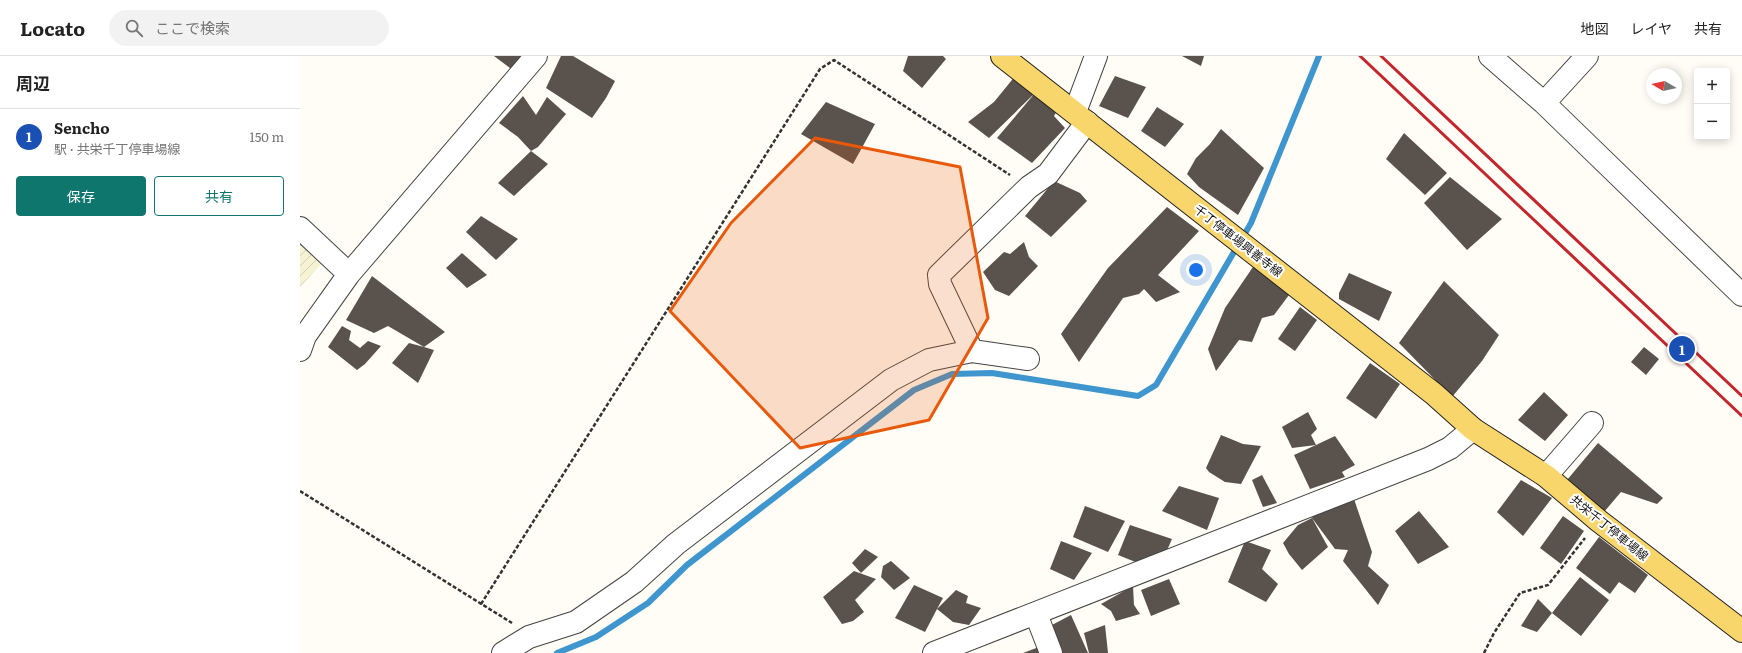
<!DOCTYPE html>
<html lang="ja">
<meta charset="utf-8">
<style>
body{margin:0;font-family:Literata,"Noto Sans JP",serif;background:#f2f2f2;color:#222}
.controls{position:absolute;right:12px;top:12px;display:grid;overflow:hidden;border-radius:4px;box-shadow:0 2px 10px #0003}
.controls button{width:36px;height:36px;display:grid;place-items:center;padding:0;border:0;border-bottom:1px solid #e0e0e0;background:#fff;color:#222;font:20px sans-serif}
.compass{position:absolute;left:1346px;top:12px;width:36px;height:36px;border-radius:50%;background:#fff;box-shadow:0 2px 10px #0003;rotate:279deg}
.you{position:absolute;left:896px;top:214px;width:14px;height:14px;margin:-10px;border:3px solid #fff;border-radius:50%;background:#1a73e8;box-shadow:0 0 0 6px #1a73e833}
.badge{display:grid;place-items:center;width:26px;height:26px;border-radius:50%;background:#0f766e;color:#fff;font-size:13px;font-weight:700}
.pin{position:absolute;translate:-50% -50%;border:2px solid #fff;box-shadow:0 1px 4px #0006}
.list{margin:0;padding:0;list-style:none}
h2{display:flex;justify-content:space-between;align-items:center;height:52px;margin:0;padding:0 16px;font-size:17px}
h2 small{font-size:13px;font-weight:400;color:#767676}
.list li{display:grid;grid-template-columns:26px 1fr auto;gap:12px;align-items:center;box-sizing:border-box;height:56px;padding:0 16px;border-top:1px solid #e0e0e0}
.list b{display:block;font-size:15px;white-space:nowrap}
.list p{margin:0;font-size:13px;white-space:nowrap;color:#767676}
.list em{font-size:13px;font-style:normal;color:#767676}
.actions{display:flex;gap:8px;padding:12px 16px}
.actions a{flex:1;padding:9px 0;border:1px solid #0f766e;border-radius:4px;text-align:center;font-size:14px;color:#0f766e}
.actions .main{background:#0f766e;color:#fff}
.icon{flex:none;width:22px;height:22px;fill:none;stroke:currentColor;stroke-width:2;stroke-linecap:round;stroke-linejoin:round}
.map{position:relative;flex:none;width:1442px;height:597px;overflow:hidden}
header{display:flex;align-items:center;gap:24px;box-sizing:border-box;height:56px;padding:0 20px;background:#fff;border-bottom:1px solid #e0e0e0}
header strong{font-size:19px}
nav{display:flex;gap:22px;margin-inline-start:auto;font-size:14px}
.search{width:280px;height:36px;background:#f2f2f2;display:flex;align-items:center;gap:10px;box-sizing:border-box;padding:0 14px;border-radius:22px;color:#767676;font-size:15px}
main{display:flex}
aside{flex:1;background:#fff}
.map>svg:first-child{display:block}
.farmland{fill:url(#farmland-furrows)}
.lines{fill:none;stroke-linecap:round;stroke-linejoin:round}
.stream{stroke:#3f96cf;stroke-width:6}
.building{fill:#5a524d}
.minor-casing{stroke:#444;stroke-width:24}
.major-casing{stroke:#222;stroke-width:24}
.path{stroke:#333;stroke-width:2.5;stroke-dasharray:4 2;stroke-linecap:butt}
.minor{stroke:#fff;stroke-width:22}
.major{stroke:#f9d66b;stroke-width:22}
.rail{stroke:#c4262e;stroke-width:3}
.marked{fill:#e8590c;fill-opacity:0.2;stroke:#e8590c;stroke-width:3;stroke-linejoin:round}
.labels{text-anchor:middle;stroke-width:4;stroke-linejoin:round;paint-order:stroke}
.street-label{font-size:12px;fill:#111;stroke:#fff}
</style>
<header>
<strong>Locato</strong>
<div class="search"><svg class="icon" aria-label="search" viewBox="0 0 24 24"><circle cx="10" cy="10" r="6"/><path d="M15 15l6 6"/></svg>ここで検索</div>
<nav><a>地図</a><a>レイヤ</a><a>共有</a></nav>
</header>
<main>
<aside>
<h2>周辺<small></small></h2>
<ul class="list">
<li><span class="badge" style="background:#1a4fb4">1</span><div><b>Sencho</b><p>駅 · 共栄千丁停車場線</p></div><em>150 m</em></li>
</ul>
<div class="actions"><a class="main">保存</a><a>共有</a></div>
</aside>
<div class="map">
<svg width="1442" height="597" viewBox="0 0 1442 597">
<defs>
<pattern id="farmland-furrows" width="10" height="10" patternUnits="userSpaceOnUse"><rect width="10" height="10" fill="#f6f3d4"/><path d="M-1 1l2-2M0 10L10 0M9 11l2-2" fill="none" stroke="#d2cfb5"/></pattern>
</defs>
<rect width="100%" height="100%" fill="#fffdf5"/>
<path class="farmland" d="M0 188 22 207 0 231Z"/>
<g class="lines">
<path class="stream" d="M257 597 296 581 348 547 387 509 614 334 652 318 692 317 838 340 856 329 951 167 1019 0"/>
</g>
<path class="building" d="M194 0H235L214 15Z
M261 0H273L315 25 306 42 292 62 246 32Z
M608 0H643L646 3 622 32 603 15Z
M882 0H904L901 10Z
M716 19 757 55 754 60 765 72 732 107 697 82 735 37 689 82 668 66 694 46Z
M815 20 846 31 828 62 799 50Z
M223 40 236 59 247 41 266 58 238 91 231 95 248 108 214 140 198 127 231 95 218 81 199 67Z
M526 46 575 68 553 108 501 78Z
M857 51 884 68 865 91 841 75Z
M921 73 964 112 938 159 899 131 887 118 896 102 910 88Z
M1104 77 1147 117 1125 139 1086 103Z
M1150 121 1202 163 1167 194 1124 147Z
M754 125 780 137 787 145 751 181 725 160Z
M867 151 899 175 858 219 880 236 856 246 844 233 839 238 823 242 779 306 761 278 808 212Z
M181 160 218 183 196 204 166 176Z
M724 186 729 201 738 210 709 240 695 234 683 216 704 196 710 198Z
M162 197 187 219 167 232 146 212Z
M955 208 992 235 974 259 962 262 952 286 939 284 916 315 908 293 925 252Z
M1049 217 1092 236 1079 265 1039 243V237Z
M72 220 145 276 124 291 134 294 118 327 92 307 109 287 124 291 88 270 74 277 46 264Z
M1144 225 1199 279 1182 305 1152 341 1099 287Z
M1000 251 1017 264 995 295 978 283Z
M42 270 51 275 49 284 60 292 68 285 81 290 65 308 57 314 28 291Z
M1344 291 1359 303 1346 319 1331 306Z
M1070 307 1100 328 1076 363 1046 342Z
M1244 336 1268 359 1245 385 1218 364Z
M1008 356 1017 373 1011 379 1016 389 1035 380 1055 409 1042 416 1045 421 1010 433 994 399 1016 389 992 392 982 371Z
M921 379 943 388 961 390 941 428 925 426 909 416 906 412Z
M1298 387 1363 442 1357 448 1321 436 1304 456 1267 424Z
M962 419 977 447 963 451 952 424Z
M1221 424 1252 442 1223 480 1197 456Z
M879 430 919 442 907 474 862 455Z
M1054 443 1072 496 1068 510 1089 529 1078 549 1043 505 1048 494 1035 493 1012 462 1028 491 1002 514 989 498 983 487 998 469 1012 462 1015 457Z
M785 450 825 465 808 496 773 481Z
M1119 455 1149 491 1118 508 1095 475Z
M1263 460 1284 475 1261 508 1240 492Z
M830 469 872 483 865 499 843 509 818 499Z
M1299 481 1348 519 1335 537 1319 526 1310 538 1276 512Z
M761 485 792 497 774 524 750 513Z
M945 485 971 494 962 513 978 528 966 546 928 526Z
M565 493 578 501 561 517 552 507Z
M591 505 610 522 594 534 581 521 583 510Z
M554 515 576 523 555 544 564 556 553 565 542 568 523 541Z
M1280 521 1309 544 1281 580 1252 557Z
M869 523 880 548 851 560 841 534Z
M614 529 643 542 637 553 656 534 668 540 666 547 681 552 669 569 653 566 637 553 625 576 595 562Z
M833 530 834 549 840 558 816 565 811 555 801 548Z
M1238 543 1252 557 1237 576 1221 570Z
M771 559 788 597H761L750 570Z
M805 569 808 597H789L784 577Z
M739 591 741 597H723Z"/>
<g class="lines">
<g class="minor-casing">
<path id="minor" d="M1190 0 1244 47 1442 239
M1244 47 1287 0
M775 56 796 0
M0 172 49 218
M0 294 5 280 49 218 236 0
M672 295 640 228 639 219 729 131 748 118 787 66
M1246 420 1292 367
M736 558 751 597
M203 597 229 581 276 566 334 526 376 488 591 324 629 304 672 295 728 303
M634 597 1128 403 1150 392 1173 373"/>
</g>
<g class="major-casing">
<path id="major" d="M702 0 1134 338 1173 373 1246 420 1299 465 1442 575"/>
</g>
<path class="path" d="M0 435 212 567
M181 548 520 13 534 4 710 119
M1184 597 1194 577 1220 537 1248 529 1285 482"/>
<use href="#minor" class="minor"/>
<use href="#major" class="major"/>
<path class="rail" d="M1060 0 1442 360
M1081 0 1442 340"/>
</g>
<path class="marked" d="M515 82 660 111 688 262 629 364 500 392 370 255 431 167Z"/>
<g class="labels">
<g class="street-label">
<text transform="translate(938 185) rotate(38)" y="4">千丁停車場興善寺線</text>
<text transform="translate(1309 472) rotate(39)" y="4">共栄千丁停車場線</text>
</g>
</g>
</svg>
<div class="controls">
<button>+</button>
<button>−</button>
</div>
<svg class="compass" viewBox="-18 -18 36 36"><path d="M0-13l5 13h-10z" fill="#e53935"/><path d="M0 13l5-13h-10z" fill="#767676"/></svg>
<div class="you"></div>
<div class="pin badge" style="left:1382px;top:293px;background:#1a4fb4">1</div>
</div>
</main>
